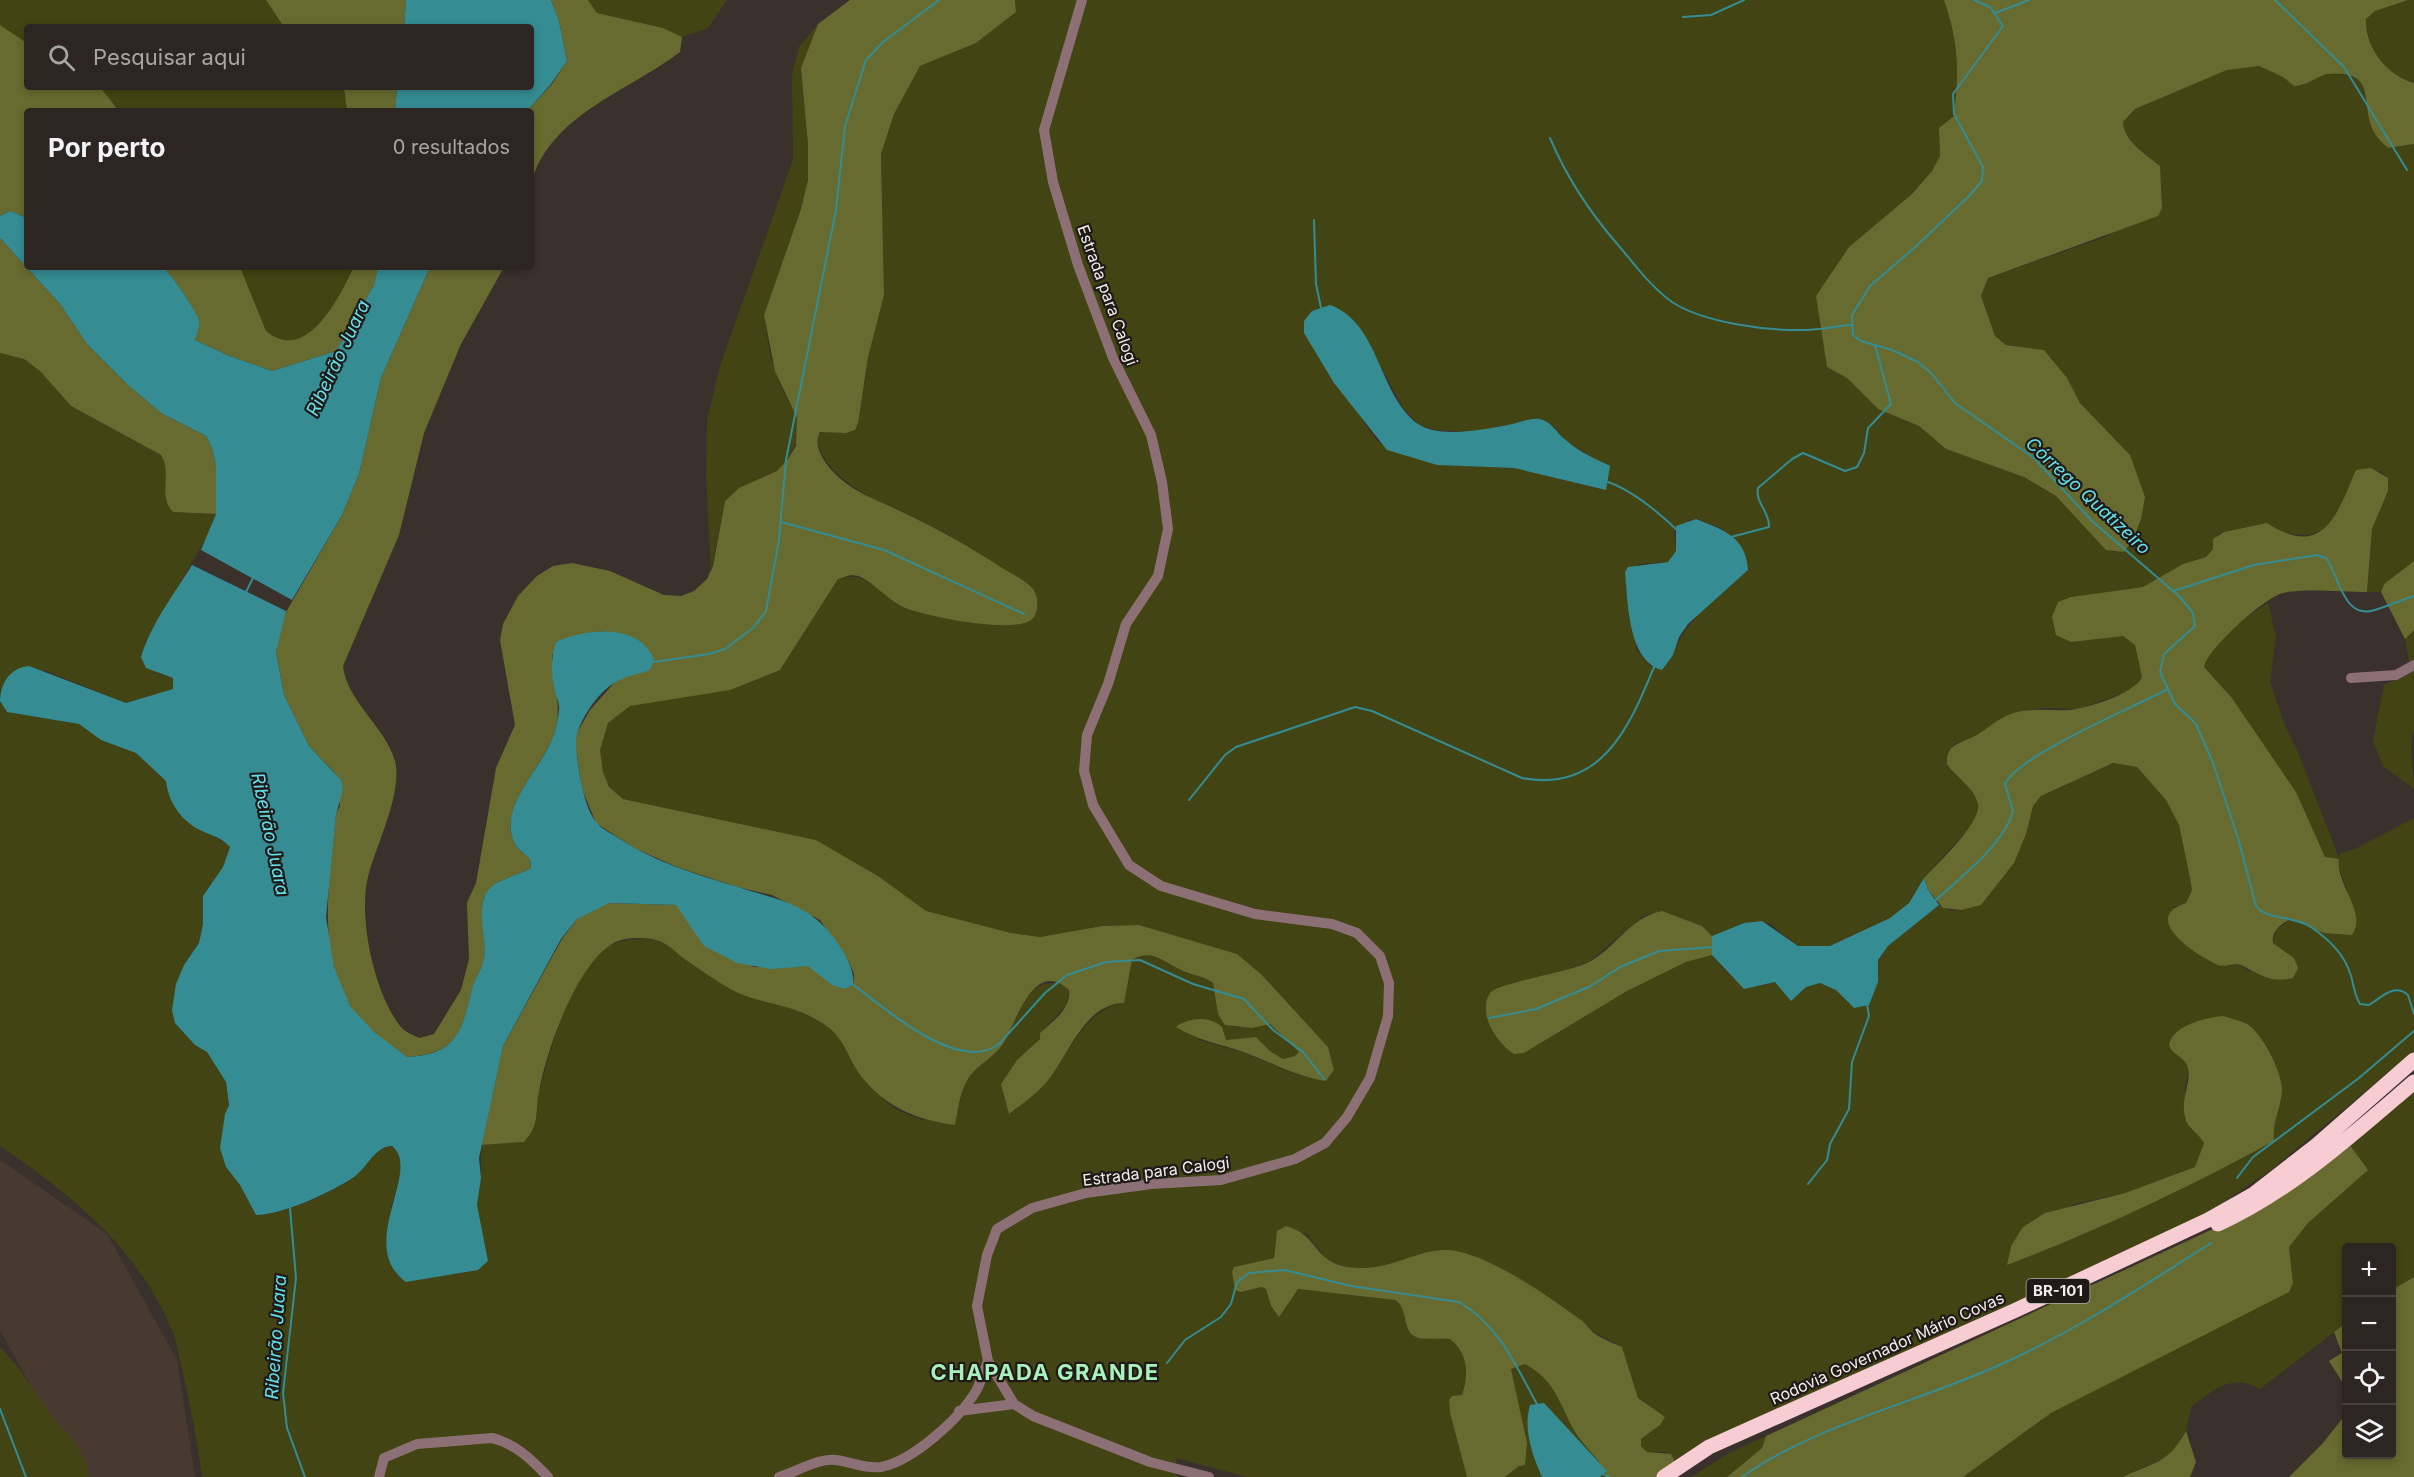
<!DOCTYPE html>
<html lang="pt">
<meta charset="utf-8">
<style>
body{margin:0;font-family:Inter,sans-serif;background:#342d2a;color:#f1f3f6}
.controls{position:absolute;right:18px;bottom:18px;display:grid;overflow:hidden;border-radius:6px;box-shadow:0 3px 9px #0003}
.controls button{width:54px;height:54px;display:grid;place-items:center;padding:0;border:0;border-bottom:2px solid #48423f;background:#2c2521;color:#f1f3f6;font:30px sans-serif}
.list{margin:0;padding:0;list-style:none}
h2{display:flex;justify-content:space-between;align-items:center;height:78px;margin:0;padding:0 24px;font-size:26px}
h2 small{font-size:20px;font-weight:400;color:#a6a5a5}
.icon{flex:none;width:33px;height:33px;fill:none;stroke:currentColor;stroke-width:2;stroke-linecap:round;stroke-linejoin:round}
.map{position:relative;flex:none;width:2414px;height:1477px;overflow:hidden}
.search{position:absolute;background:#2c2521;box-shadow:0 3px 9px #0003;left:24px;top:24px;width:510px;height:66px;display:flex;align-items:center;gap:15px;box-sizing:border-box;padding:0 21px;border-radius:6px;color:#a6a5a5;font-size:22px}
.panel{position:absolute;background:#2c2521;box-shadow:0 3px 9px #0003;left:24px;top:108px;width:510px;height:162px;border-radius:6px}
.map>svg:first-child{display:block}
.built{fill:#483931}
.green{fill:#424413;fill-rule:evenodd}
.forest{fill:#676b2f}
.water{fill:#358c93}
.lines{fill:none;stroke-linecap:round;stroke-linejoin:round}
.stream{stroke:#358c93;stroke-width:2}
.minor{stroke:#8d7075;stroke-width:10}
.highway{stroke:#f7ccd3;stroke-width:15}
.labels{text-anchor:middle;stroke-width:4.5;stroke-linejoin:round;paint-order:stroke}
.shield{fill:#1f1a18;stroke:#b4aeab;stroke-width:1.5}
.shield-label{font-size:15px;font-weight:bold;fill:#f4edea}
.street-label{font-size:16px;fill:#f4edea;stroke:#1f1a18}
.water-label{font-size:18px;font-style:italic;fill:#63e2ec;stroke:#1f1a18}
.district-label{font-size:22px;font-weight:bold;letter-spacing:1.5px;fill:#a9f0bc;stroke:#1f1a18}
</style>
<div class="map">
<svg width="2414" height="1477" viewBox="0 0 2414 1477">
<rect width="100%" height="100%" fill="#3b312c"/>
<path class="built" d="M0 1160 107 1234 177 1360 195 1477H81L0 1330Z"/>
<path class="green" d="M0 0H266L284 27H27V43L0 25Z
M588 0H727L708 28 682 37 663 28 597 13Z
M1015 0H1944C1959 44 1959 70 1954 116L1939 128 1940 156 1932 171 1912 194 1849 247 1816 296 1827 367 1847 378 1878 409 1919 426 1946 449 2024 477 2056 496 2106 549 2116 553 2130 455 2080 403 2067 378 2017 346 2006 345 1995 336 1981 296 1988 278 2108 236 2160 166C2146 153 2124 142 2123 122L2135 109 2227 70 2259 66 2283 77 2295 86C2310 85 2317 75 2329 74 2379 72 2358 104 2375 134 2378 139 2384 144 2388 148L2414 144V561L2384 584 2381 592H2367L2372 529 2388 491V478L2380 471C2370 478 2357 483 2348 491 2343 496 2342 506 2339 512 2323 542 2292 539 2267 524L2224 532 2218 534 2213 549 2206 557 2183 564 2143 587 2071 597 2106 637 2123 636 2135 645 2142 677 2131 690 2079 709 2041 708 2009 715 1974 737 1954 744 1952 772 1969 787 1978 803V813L1972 825 1924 878 1909 903 1890 918 1830 946H1798L1769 923H1744L1712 936 1702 926 1662 911 1654 913 1643 916 1589 962 1545 977 1524 1053 1627 991 1686 962 1712 955C1732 979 1742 993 1775 982L1799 994 1806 987 1820 983 1836 990 1849 1004 1878 982V960L1888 946 1939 905 1951 911 1961 910 1987 897 2014 863 2033 806 2041 796 2113 763 2137 767 2166 800 2179 825 2190 878 2192 890 2186 903 2173 907 2220 966 2240 965 2248 971 2294 958 2273 943 2276 930 2291 919 2300 922 2348 892 2338 866 2325 857 2315 839 2296 792 2232 698 2204 667C2207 644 2249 615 2268 603L2276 637 2270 681 2285 726 2297 750 2339 858 2340 853 2355 849 2414 818V1051L2271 1170 2206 1214 1676 1464 1665 1452H1647L1641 1446V1439L1660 1425 1647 1404 1638 1398 1622 1347 1592 1331 1584 1322 1472 1255C1424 1239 1414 1266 1369 1269 1355 1270 1340 1265 1328 1261L1306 1233 1276 1238 1274 1258 1234 1267 1248 1290 1262 1287 1266 1289 1271 1306 1279 1317 1297 1289 1395 1300 1402 1306 1418 1338C1428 1337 1438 1336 1448 1338 1470 1345 1468 1378 1462 1395L1449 1400 1450 1413 1467 1477H1247L1176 1458V1477H202C197 1439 190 1402 181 1365 178 1354 177 1341 172 1330 138 1248 71 1194 0 1146V701L7 712 79 724 101 740 136 753 166 781C168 801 182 821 201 830 212 836 221 838 230 847L223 867 203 896V924L199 943 184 965 195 1045 207 1052 226 1082 229 1106 225 1114 226 1167 240 1185 256 1215C281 1216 333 1192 354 1177 368 1167 375 1147 392 1146 408 1159 398 1192 390 1208L488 1255 482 1240 477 1205 481 1178V1145L524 1142C542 1124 534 1110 540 1088 552 1044 565 995 593 959 608 940 633 937 655 940 668 941 705 974 719 982 755 1001 801 1002 831 1029 854 1051 866 1084 890 1105 898 1112 913 1116 923 1120L958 1108 965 1083 1017 1017 1027 994 1043 984 1060 983 1069 990 1066 1006 1040 1033V1039L1017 1060 1001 1084 1009 1114C1022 1105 1035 1095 1045 1084 1069 1056 1081 1014 1120 1003L1132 960C1151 949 1161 960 1177 968 1189 975 1202 975 1213 984L1218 1014 1234 1027C1247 1025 1257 1027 1270 1024L1300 1052 1295 1056 1283 1059 1270 1051 1256 1037 1226 1041 1196 1039 1245 1053 1298 1075 1326 1081 1334 1070 1328 1047 1261 974 1237 954 1139 925 1102 926 1040 937 1011 933 925 911 878 876 816 840 623 799 609 787 603 772 600 750 608 723 630 706 780 670 838 579C857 573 866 579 882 591L951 536C911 516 819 485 817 436L823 431 846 433 884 295 881 154 894 114 920 66 976 43 1016 12ZM1354 322 1368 343 1403 408 1419 425 1435 430 1474 432 1537 419 1553 426 1567 442 1585 453 1605 490 1514 468 1437 465 1378 442 1363 421ZM1697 519 1722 529 1748 570C1719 597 1686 617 1673 655L1651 667 1636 649 1638 564 1668 562 1676 551 1674 531 1689 520ZM2260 1037C2268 1052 2281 1071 2282 1090 2282 1106 2272 1121 2274 1141 2188 1188 2099 1230 2007 1265L2011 1246 2074 1204 2125 1193 2195 1167 2204 1143 2200 1136 2190 1128C2188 1117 2186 1106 2185 1095 2183 1080 2198 1063 2175 1054Z
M2408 0H2414V83C2386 75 2366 48 2366 19L2375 11Z
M818 24 801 68 808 145V180L801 209 764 315 770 355 781 386 797 418 798 438 788 459 777 471 739 488 725 501 711 571 706 475 707 420 720 366 793 160 792 75 799 47Z
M100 87H344L347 111H119Z
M240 267H354C339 297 307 365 266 331Z
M0 353 24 359 40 371 71 406 161 455C169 468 170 496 173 512L216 514 207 537 145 643 141 657 159 674 173 678V689L126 703 44 670 5 682 0 697Z
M2414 630V730C2408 745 2414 771 2414 789L2383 766 2373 741 2384 685 2411 673 2405 639Z
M2414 1092V1277L2392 1290V1248H2346V1323L2260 1389C2232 1373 2214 1389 2191 1407L2186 1431 2176 1449 2168 1456 2123 1477H1963L2051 1413 2288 1292 2293 1282 2288 1247 2308 1223 2333 1200 2349 1144Z
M0 1347 17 1366 55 1421 72 1438 87 1465 88 1477H0Z
M1525 1364 1540 1372 1558 1393 1564 1411 1602 1463 1607 1477H1505L1519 1466 1523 1428 1511 1368Z
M1766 1436 1762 1448 1727 1477H1691L1731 1452Z"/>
<path class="forest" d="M266 0H406L404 27H284Z
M551 0H588L597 13 663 28 682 37 680 52C629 91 549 115 531 184V111H527L552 84 567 61 559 21Z
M850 0H1015L1016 12 976 43 920 66 894 114 881 154 884 295 868 357 858 423 855 430 846 433 820 432C810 450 833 474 847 484 865 497 889 505 908 515 940 530 970 547 999 566 1010 573 1025 580 1033 589 1039 596 1039 613 1032 619 1016 635 923 616 903 607 887 599 875 584 859 576L851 575 838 579 780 670 730 690 630 706 608 723 600 750 603 772 609 787 623 799 816 840 878 876 926 911 1011 933 1040 937 1102 926 1139 925 1237 954 1261 974 1328 1047 1334 1070 1326 1081C1297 1077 1273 1063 1246 1053 1221 1044 1199 1041 1176 1027 1189 1017 1210 1016 1222 1027L1226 1040 1256 1037 1270 1051 1283 1059 1295 1056 1299 1052 1270 1024 1252 1028 1225 1025 1218 1014 1213 983C1202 975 1189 975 1177 968 1161 960 1151 949 1132 960L1124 1003C1084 1003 1068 1058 1045 1084 1034 1096 1021 1105 1009 1114L1001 1084 1017 1060 1040 1039V1033C1053 1021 1071 1009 1069 990 1033 957 1016 1024 1003 1044 994 1057 979 1064 970 1076 960 1089 958 1110 955 1125 917 1120 885 1107 861 1076 849 1060 845 1040 828 1027 796 1003 764 1006 732 990 716 981 701 970 686 960 677 954 667 942 656 940 643 937 623 937 612 944 576 966 546 1051 539 1092 535 1113 540 1125 524 1142L481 1145 503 1046 562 939 577 919 589 910 609 903 676 905 754 967 808 966 845 989 853 985 854 974 849 962 820 920 772 895 737 887 677 867 634 848 596 823 582 789 575 742 578 731 590 710 615 682 629 636C589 627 584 632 552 655 553 683 564 710 553 737 542 767 498 807 514 842 517 849 525 854 530 859L531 868C518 876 491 880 485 895 478 912 487 941 484 960 482 970 474 979 472 990 462 1033 456 1054 407 1057 387 1042 362 1027 349 1004 316 946 330 878 336 814L340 806 334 772 309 746 284 695 276 652 282 619 342 515 359 474 381 378 430 267H504L461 344 424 433 399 535 343 666C347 702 385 726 395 761 403 793 376 845 368 877 358 918 374 992 400 1026 405 1032 413 1035 419 1038L434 1034 461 990 469 959 467 903 476 883 496 768 515 725 500 640 503 624 518 596 537 576 553 566 572 563 610 571 664 595 681 596 694 591 707 579 713 566 725 501 739 488 777 471 788 459 796 446 797 418 775 371 764 315 801 209 808 180V145L801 68 818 24Z
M1944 0H2408L2375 11 2366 19C2365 48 2387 75 2414 83V144L2388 148C2384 144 2378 139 2375 134 2358 104 2380 71 2329 74 2317 75 2311 85 2294 86L2283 77 2259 66 2227 70 2135 109 2123 122C2124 142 2146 154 2160 166L2162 208 2158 216 1988 278 1981 296 1995 336 2006 345 2044 350 2067 378 2080 403 2130 455 2145 497 2141 519 2133 540 2124 552 2106 550 2056 496 2024 477 1946 449 1919 426 1878 409 1847 378 1827 367 1816 296 1849 247 1912 194 1932 171 1940 156 1939 128 1954 116C1959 70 1959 44 1944 0Z
M0 25 27 43V87H100L119 111H27V218L10 211 0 216Z
M344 87H397L395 111H347Z
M0 238 60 304 87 344 129 386 161 413 206 436 212 448 216 466V514L173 512C157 495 173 474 161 455L71 406 40 371 24 359 0 353Z
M163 267H240L266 331C307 365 339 297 354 267H378L374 285 336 351 272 371 227 355 195 340C197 334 200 326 198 321 196 310 172 275 163 267Z
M2371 468 2388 478V491L2372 529 2367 592C2347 592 2300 588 2283 593 2265 597 2207 649 2204 667L2232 698 2296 792 2325 857 2339 859C2335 884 2368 912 2352 935L2324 933 2291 919C2281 924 2271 931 2273 943L2294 958 2298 968 2293 978C2270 984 2260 974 2241 965 2233 962 2225 968 2218 965 2196 955 2139 918 2186 903L2192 890 2190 878 2179 825 2166 800 2137 767 2113 763 2041 796 2033 806 2026 834 2014 863 1981 905 1961 910 1943 908 1928 890 1924 878C1937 864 1982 822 1978 804 1974 787 1956 778 1947 764 1946 745 1958 744 1973 737 1985 731 1996 720 2008 715 2028 707 2048 711 2068 710 2086 709 2134 694 2142 677L2135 645 2123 636 2071 642 2056 635 2052 617 2058 602 2071 597 2143 587 2183 564 2206 557 2213 549V539L2224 532 2267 523C2324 560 2337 514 2356 470Z
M2414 561V630L2405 639 2381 592 2384 584Z
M1662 911 1702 926 1712 936V955L1686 962 1627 991 1524 1053 1514 1054C1502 1047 1491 1031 1487 1018 1485 1009 1485 999 1491 992 1500 983 1568 972 1587 963 1616 949 1628 918 1662 911Z
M2223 1016C2230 1018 2238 1020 2245 1023 2261 1030 2283 1073 2282 1091 2281 1109 2272 1121 2274 1141 2188 1188 2099 1230 2007 1265L2011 1246 2023 1227 2045 1213 2125 1193 2195 1167 2204 1143C2199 1133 2187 1129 2185 1117 2180 1097 2193 1081 2187 1065 2183 1056 2172 1055 2169 1045 2173 1025 2205 1018 2223 1016Z
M2349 1144 2368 1170 2308 1223 2289 1247 2293 1283 2289 1292 2051 1413 1963 1477H1727L1762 1448 1766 1436 2267 1204Z
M1286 1226C1319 1235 1313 1262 1348 1267 1399 1275 1423 1237 1471 1255 1510 1269 1547 1296 1581 1320 1586 1323 1589 1329 1594 1333 1602 1339 1613 1343 1622 1347L1638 1398 1665 1417 1660 1425 1641 1439V1446L1647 1452 1671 1454 1676 1464 1660 1477H1607C1601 1459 1587 1450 1577 1435 1559 1406 1558 1382 1525 1364L1511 1369 1527 1443 1525 1465 1519 1466 1505 1477H1467L1450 1413 1449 1400 1452 1396 1462 1395C1469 1374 1468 1353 1450 1339 1440 1337 1424 1341 1416 1337 1401 1330 1409 1308 1395 1300L1298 1289 1279 1317 1271 1306 1266 1289 1262 1287 1240 1292 1235 1290 1232 1272 1234 1267 1274 1258 1277 1231Z
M2414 1277V1477H2289L2323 1443 2346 1414V1454H2392V1290Z
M2346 1323V1388L2329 1361 2342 1353 2334 1332Z
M2186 1431 2196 1462 2190 1477H2123C2154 1462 2169 1463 2186 1431Z"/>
<path class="water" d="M406 0H551L559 21 567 61 551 84 527 111H395L397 87H531V27H404Z
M10 211 27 218V267H163C172 275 196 310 199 321 200 327 197 334 195 340L227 355 272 371 336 351 374 285 378 267H430L381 378 359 474 342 515 292 600 201 550 216 514V466L212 448 206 436 161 413 129 386 87 344 60 304 0 238V216Z
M1330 305C1380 323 1378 395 1418 424 1440 439 1488 429 1512 424 1520 422 1531 418 1539 419 1552 421 1557 434 1567 441 1579 452 1596 459 1610 466L1606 490 1514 468 1437 465 1387 450 1334 383 1304 333V321L1312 311Z
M1696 519C1724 530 1746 537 1748 570L1688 624 1679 637 1673 655 1662 670C1628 661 1628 603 1625 572L1628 567 1668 562 1676 551V526Z
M192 565 286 611 276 652 284 695 309 746 341 780 343 789 336 815 326 917 334 967 350 1006 374 1032 407 1057C456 1055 462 1032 472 989 474 979 482 970 484 959 487 938 477 917 485 895 490 880 518 876 531 868L530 859C525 854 517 849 514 842 498 806 542 768 553 737 556 729 558 718 559 710 560 702 555 695 554 687 551 672 551 656 556 642 585 628 641 623 654 660L650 670C639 674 626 676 616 682 598 691 574 726 576 746 578 766 583 809 598 824 603 830 613 834 620 839 655 862 698 875 738 887 785 902 815 905 843 951 849 962 854 971 853 985L845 989 832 985 808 966 771 969 737 963 704 946 676 905 609 903 577 919 561 939 503 1046 479 1158 481 1178 477 1205 488 1261 478 1270 406 1282C355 1245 423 1171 392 1146 375 1146 368 1167 354 1177 332 1192 282 1215 256 1215L240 1185 226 1167 220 1148 225 1114 229 1105 226 1082 207 1052 195 1045 175 1023 172 1010 176 984 184 965 199 943 203 924V896L223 867 230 847C221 837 212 836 200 830 181 821 168 801 166 781L136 753 101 740 79 724 7 712 0 701C1 682 10 668 29 666L126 703 173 689V678L146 668 141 657C151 624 174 594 192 565Z
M1924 878 1928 890 1939 905 1888 946 1878 960V982L1869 1005 1854 1008 1836 990 1820 983 1806 987 1791 1001 1775 982 1744 989 1712 955V936L1744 923 1762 921 1798 946H1830L1890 918 1909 903Z
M1544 1403 1607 1471 1600 1477H1542C1532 1455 1523 1429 1530 1405Z"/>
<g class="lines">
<path class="stream" d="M1974 0 1990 7 2003 26 1953 94 1954 114 1983 167 1982 181 1969 196 1913 249 1870 286 1852 315 1853 335 1861 341 1892 350 1918 362 1932 374 1955 403 2034 458 2092 521 2180 597 2193 613 2195 626 2164 654 2160 672 2175 704 2196 724 2213 763 2238 838 2256 906C2266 920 2295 916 2311 927 2327 938 2344 954 2350 973 2354 984 2354 995 2360 1004L2369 1005C2382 997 2394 983 2408 995L2414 1014
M2275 0 2344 67 2407 170
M1995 13 2029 0
M1683 17 1711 15 1744 0
M1550 138C1567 178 1590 213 1619 246 1635 265 1651 287 1672 302 1704 323 1768 331 1805 330 1821 330 1836 326 1851 325
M1314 220 1316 284 1321 308
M1605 481C1631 489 1657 511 1677 530
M781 522 884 550 1024 614
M1731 537 1769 527C1770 512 1755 503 1758 488L1792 459 1803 453 1845 471 1857 467 1864 453 1868 428 1891 404 1875 345
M2173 591 2254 565 2317 555 2326 558C2340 577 2343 620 2375 610 2388 606 2401 600 2414 596
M246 592 253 578
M654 662 709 654 725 649 753 628 766 611 779 540 786 460 836 210 845 126 866 60 883 42 939 0
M1189 800 1225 755 1236 747 1355 707 1372 711 1522 778C1601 793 1629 728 1654 667
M1935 901C1959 879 2005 843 2013 811L2005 784C2017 756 2136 706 2168 689
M851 983C884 1007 958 1075 999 1044L1045 993 1067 975 1106 962 1140 960 1193 984 1244 999 1273 1030 1303 1052 1324 1079
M1489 1018 1536 1009 1591 986 1620 967 1659 951 1712 947
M2237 1178 2253 1157 2359 1078 2414 1031
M1808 1184 1827 1160 1830 1144 1849 1109 1852 1062 1869 1016 1867 1004
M290 1208 296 1278 283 1393 287 1428 305 1477
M1167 1363 1185 1340 1221 1317 1231 1304 1237 1282 1249 1273 1285 1270 1351 1286 1459 1302C1499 1325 1516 1366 1537 1404
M0 1409 26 1477
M1603 1474 1609 1477
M1742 1477C1815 1425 1915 1403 1997 1366 2072 1333 2142 1287 2211 1243"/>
<path class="minor" d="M1082 0 1044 130 1053 182 1078 265 1113 358 1151 435 1162 482 1168 529 1158 576 1126 624 1108 684 1087 735 1084 771 1093 805 1129 865 1161 886 1255 914 1332 924 1357 933 1380 956 1389 983 1388 1016 1370 1078 1347 1117 1325 1143 1295 1159 1221 1180 1151 1184 1086 1193 1032 1208 997 1229 987 1255 977 1306 988 1361 1014 1404 1033 1416 1150 1462 1209 1477
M2351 678 2396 675 2414 665
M959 1411 1014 1404
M379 1477 384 1458 417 1444 492 1438C515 1443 533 1461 548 1477
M779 1477C797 1472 817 1458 836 1460 852 1462 865 1469 881 1467 913 1461 960 1418 976 1391 981 1382 984 1371 988 1361"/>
<path class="highway" d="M2218 1224C2292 1190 2352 1135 2414 1082
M1664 1477 1709 1447 2016 1310 2208 1220 2254 1194 2317 1145 2414 1060"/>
</g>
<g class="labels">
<rect class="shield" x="2026.5" y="1279" width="63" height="24" rx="4.5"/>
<g class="shield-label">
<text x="2058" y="1296">BR-101</text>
</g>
<g class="street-label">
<text transform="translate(1108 295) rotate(70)" y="6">Estrada para Calogi</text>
<text transform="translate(1156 1171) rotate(-7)" y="6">Estrada para Calogi</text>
<text transform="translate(1887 1348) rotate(-24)" y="6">Rodovia Governador Mário Covas</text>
</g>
<g class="water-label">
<text transform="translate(338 358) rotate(-65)" y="6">Ribeirão Juara</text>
<text transform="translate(2088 496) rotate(43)" y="6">Córrego Quatizeiro</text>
<text transform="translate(270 834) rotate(78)" y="6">Ribeirão Juara</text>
<text transform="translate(276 1337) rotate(-86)" y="6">Ribeirão Juara</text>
</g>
<g class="district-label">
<text x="1045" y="1380">CHAPADA GRANDE</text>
</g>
</g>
</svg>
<div class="controls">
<button>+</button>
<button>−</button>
<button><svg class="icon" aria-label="locate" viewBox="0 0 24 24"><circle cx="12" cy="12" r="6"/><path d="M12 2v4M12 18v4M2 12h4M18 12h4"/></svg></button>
<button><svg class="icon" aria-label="layers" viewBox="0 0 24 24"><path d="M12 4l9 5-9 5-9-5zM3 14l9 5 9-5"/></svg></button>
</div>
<div class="search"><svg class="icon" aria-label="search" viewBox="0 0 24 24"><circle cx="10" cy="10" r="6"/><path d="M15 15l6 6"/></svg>Pesquisar aqui</div>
<section class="panel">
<h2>Por perto<small>0 resultados</small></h2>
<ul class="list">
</ul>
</section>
</div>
